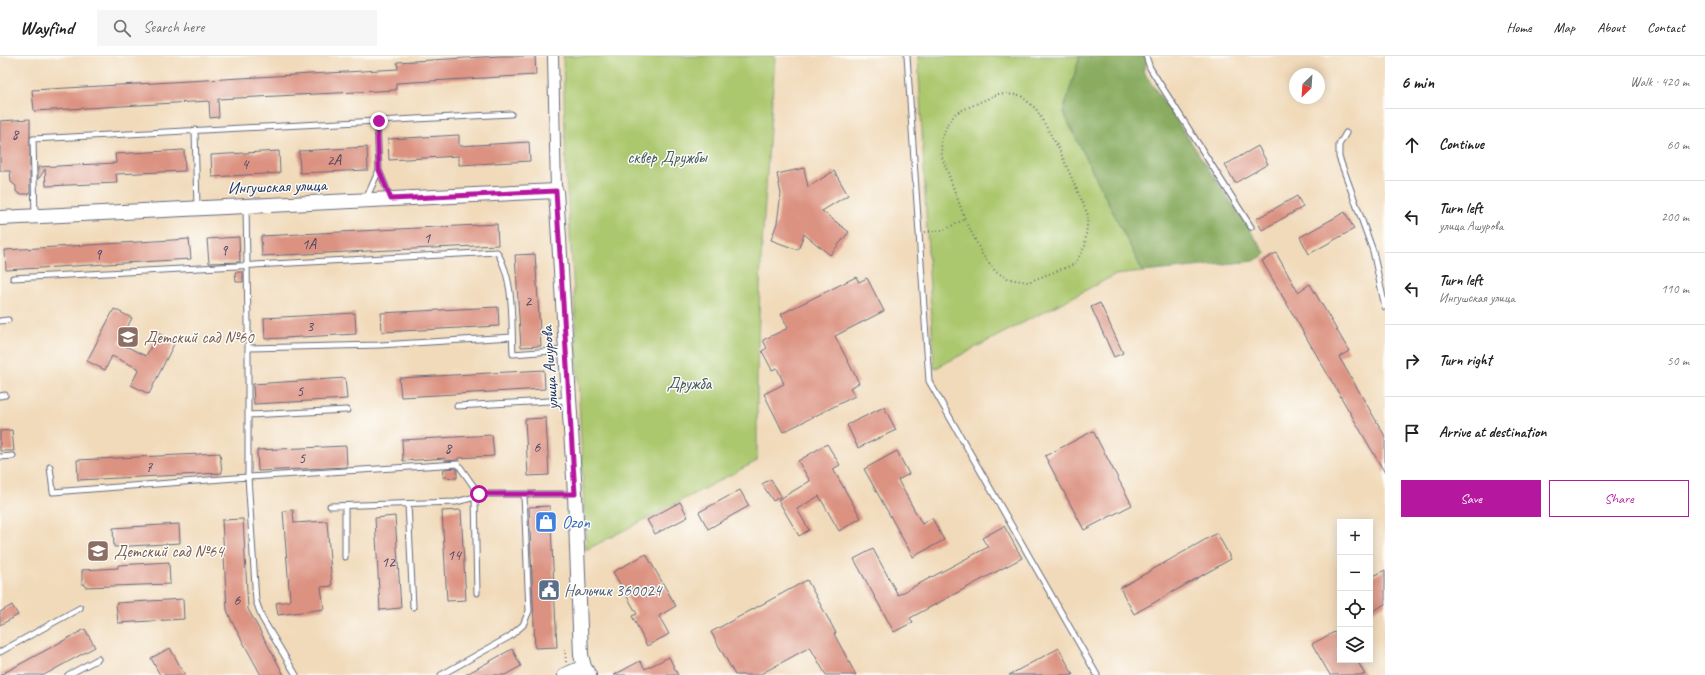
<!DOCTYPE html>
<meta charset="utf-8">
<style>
body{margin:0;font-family:Caveat,sans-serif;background:#f6f6f6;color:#222}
.controls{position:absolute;right:12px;bottom:12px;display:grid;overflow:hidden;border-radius:0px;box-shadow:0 2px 10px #0003}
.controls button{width:36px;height:36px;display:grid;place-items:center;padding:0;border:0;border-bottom:1px solid #e0e0e0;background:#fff;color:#222;font:20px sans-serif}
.compass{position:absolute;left:1289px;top:12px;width:36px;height:36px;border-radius:50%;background:#fff;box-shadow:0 2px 10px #0003;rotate:205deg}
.stop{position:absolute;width:12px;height:12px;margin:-9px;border:3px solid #b5179e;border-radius:50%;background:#fff}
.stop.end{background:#b5179e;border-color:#fff;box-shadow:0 1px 4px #0008}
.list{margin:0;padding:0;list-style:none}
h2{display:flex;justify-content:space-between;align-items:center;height:52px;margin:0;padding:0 16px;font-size:17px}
h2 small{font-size:13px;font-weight:400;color:#767676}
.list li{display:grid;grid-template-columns:26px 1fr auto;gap:12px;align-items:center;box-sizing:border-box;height:72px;padding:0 16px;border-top:1px solid #e0e0e0}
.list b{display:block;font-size:15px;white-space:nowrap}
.list p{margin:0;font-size:13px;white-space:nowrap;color:#767676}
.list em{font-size:13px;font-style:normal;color:#767676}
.actions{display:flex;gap:8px;padding:12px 16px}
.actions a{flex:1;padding:9px 0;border:1px solid #b5179e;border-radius:0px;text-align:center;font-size:14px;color:#b5179e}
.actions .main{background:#b5179e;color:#fff}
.icon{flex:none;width:22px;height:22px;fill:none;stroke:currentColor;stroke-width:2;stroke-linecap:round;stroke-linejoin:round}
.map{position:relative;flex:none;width:1385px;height:619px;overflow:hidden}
header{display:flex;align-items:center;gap:24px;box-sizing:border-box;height:56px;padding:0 20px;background:#fff;border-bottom:1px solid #e0e0e0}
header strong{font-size:19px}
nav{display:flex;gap:22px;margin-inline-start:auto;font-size:14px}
.search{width:280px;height:36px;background:#f6f6f6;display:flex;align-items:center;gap:10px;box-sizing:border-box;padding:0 14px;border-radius:0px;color:#767676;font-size:15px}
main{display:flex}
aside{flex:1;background:#fff}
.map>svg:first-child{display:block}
.green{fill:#acc86e;stroke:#647c66}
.forest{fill:#89ac61;stroke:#526e60}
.building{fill:#dc9281}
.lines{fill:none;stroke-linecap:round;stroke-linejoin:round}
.lane-casing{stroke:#666b7e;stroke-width:7}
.street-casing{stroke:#666b7e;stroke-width:12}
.secondary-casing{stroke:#666b7e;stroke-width:16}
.path{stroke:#666b7e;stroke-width:2;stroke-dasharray:1 3;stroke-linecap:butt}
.lane{stroke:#fff;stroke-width:5}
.street{stroke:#fff;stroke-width:10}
.secondary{stroke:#fff;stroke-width:14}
.route{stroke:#b5179e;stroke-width:5}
.labels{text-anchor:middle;stroke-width:3;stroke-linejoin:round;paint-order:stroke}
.number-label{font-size:15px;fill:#4b4867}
.park-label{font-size:17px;fill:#465d63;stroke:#fdfcf7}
.street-label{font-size:17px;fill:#1b2f5e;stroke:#fdfcf7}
.education-label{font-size:17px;fill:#785e54;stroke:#fdfcf7;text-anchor:start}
.shop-label{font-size:17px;fill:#366cbe;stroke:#fdfcf7;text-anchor:start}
.service-label{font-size:17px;fill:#4e5e75;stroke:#fdfcf7;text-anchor:start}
</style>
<header>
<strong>Wayfind</strong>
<div class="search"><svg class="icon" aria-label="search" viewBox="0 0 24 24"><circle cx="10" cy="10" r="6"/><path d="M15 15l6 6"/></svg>Search here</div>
<nav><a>Home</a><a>Map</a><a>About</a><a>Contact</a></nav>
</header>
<main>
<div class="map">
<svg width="1385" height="619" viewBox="0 0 1385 619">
<rect width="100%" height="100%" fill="#fdfcf7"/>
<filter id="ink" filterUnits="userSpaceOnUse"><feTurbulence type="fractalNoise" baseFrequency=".025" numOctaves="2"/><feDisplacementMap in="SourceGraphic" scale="8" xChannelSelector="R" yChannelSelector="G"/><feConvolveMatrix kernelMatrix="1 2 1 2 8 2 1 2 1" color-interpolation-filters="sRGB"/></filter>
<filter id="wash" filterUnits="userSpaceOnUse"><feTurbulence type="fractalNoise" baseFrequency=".012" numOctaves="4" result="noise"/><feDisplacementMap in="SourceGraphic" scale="16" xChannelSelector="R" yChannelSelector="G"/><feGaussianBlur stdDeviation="0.9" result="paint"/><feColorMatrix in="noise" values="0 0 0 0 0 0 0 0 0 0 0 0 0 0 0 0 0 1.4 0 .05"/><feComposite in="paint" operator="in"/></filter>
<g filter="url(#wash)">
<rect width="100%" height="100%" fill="#f1daba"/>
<path class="green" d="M563 0H775L761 204 757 316V405L586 494 574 236 566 121Z
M918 0H1080L1063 56 1143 216 1115 219 934 313Z"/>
<path class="forest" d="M1080 0H1149L1143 15 1266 198 1254 205 1143 216 1063 56Z"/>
<g id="blocks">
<path class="building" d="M500 0H535L536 19 396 27V34L218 43 219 61 210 62 209 45 34 55 32 34 398 13 397 6Z
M30 63V136L29 138H19L16 135V130L11 126 10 115H0V65Z
M459 79V90L529 86 530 105 459 109V100L389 104 388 83Z
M1258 90 1268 108 1235 127 1225 109Z
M367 91 368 114 300 117 299 95Z
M184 94 185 115 116 118 117 127 46 130 45 113 38 124V111L116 107 115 98Z
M279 95 280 117 212 121 211 99Z
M804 112 808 131 834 115 848 139 822 155 849 176 830 199 804 178 798 194 771 184 777 167 781 138 777 118Z
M1297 140 1303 151 1262 174 1256 163Z
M1345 156 1354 173 1309 198 1300 181Z
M497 168 498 189 262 200 261 180Z
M239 181 240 206 209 207 207 183Z
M189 183 191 203 6 214 5 194Z
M1276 197 1298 236 1310 228 1349 295 1339 301 1385 380V417L1262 205Z
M535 198 541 290 521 291 515 199Z
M235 216H243V226H236Z
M856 221 859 226 867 222 884 255 835 280 859 327 850 332 855 340 783 376 764 338 784 328 777 312 772 314 762 295 767 292 763 284 788 272 781 258Z
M1100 247 1123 297 1114 301 1091 251Z
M498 251 499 270 382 276 381 257Z
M114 253 132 262 119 287 146 300 158 277 175 286 149 338 131 329 139 313 112 300 105 314 87 305Z
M355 257 356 278 265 283 264 262Z
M544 314 545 333 401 341 399 322Z
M345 322 347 343 254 348 253 328Z
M884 351 896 374 858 392 847 369Z
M546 362 549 419 528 420 525 363Z
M12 374 14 395H0V375Z
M1093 375 1132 449 1084 474 1045 400Z
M492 379 494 400 458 402V404L445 405V402L403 405 402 384Z
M827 388 840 409 833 413 861 462 839 475 819 440 797 453 809 474 799 480 778 444 810 425 798 405Z
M346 390 347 411 258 415 257 394Z
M897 395 909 418 898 424 922 468 932 462 944 484 913 501 864 413Z
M220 397 222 417 78 424 77 404Z
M456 412 457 414V422L443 421 444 413Z
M771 423 781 440 773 445 762 428Z
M740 434 749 450 708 473 699 456Z
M680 446 688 461 655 478 647 464Z
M550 450 557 591 535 592 529 451Z
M293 454 294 467 327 465 332 530 321 531 324 553 278 559 276 547 290 545 283 455Z
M461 454 466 544 447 545 442 455Z
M395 460 401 552 380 554 375 462Z
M243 463 248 553 284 619H261L232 566 227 554 222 464Z
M179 468 180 487 114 491 113 472Z
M1004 470 1022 502 910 562 913 566 894 576 854 503 873 493 898 539 988 491 982 482Z
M1217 477 1231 503 1134 558 1120 532Z
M646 498 676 550 659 560 669 578 647 590 632 560 637 558 613 516Z
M169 506 170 528 85 531V528H82V514L118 512V509Z
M1385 514V548L1370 557V522Z
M807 524 836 577 834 578 856 619H826L810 591 759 619H735L711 576Z
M183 543 184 563 118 567 116 547Z
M12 549 18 559 0 569V556Z
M85 573 95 591 44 619H0Z
M1340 573V604H1357L1365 619H1330L1312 588Z
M170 592 185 619H160L151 602Z
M1059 592 1073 619H1009Z
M512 593 521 610 505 619H465Z
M669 601 678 619H614L640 605 645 613Z"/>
</g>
</g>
<g filter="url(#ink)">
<use href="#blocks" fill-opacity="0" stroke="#666b7e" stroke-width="1"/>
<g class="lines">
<g class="lane-casing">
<path id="lane" d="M907 0 929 325 1097 619
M1146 0 1150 12 1251 171
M195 74 197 151
M1346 77 1339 89V101L1373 195 1385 251
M379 114 390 141
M366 143 379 114 377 65
M246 150 248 267V421L458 408 479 438H574
M35 160 33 83 511 58
M13 222 497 196C515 226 511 264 513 298L565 294
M0 265 8 264
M248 292 380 289 512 281
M0 340 5 339
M457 350 568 344
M248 359 347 354
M0 401 13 400
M50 411 53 436 248 421 256 545 262 562 296 619
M408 448 413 551
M330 450 456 446 475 441
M345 501V450
M477 537 475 441 477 439
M0 596 80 552
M68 619 98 603
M441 619 509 581 523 569 529 555 524 439"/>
</g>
<g class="street-casing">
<path id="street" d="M553 0 556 135"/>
</g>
<g class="secondary-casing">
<path id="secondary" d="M0 162 556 135 575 438 581 599 584 611 589 619
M565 619 584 611"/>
</g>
<path class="path" d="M998 38 1020 39 1036 53 1059 93 1088 159 1085 190 1075 208 1028 226 1009 223 996 216 982 198 965 163 942 101 941 85 948 67 956 57Z
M925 176 944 174 965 163
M566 606 565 594H569"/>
<use href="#lane" class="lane"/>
<use href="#street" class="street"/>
<use href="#secondary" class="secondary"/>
</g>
</g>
<g class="lines" filter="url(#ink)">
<path class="route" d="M379 65H377L379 114 391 143 556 135 575 438H479"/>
</g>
<defs>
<g id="school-square" transform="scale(1.15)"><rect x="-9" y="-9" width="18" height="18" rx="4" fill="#8d6e63" stroke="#fdfcf7"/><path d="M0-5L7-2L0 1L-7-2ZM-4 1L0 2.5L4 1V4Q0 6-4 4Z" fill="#fff"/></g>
<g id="shop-square" transform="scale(1.15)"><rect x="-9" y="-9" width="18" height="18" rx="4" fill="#3f7fe0" stroke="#fdfcf7"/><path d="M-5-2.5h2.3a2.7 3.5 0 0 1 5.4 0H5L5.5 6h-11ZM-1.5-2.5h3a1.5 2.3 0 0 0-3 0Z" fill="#fff"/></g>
<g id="civic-square" transform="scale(1.15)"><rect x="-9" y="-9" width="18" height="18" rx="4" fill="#5c6f8a" stroke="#fdfcf7"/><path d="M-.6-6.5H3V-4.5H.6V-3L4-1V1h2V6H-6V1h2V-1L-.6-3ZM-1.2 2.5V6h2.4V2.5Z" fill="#fff"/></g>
</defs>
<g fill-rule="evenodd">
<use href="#school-square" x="128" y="281"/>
<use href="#shop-square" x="546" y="466"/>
<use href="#school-square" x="98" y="495"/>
<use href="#civic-square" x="549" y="534"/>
</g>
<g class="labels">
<g class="number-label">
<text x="15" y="83">8</text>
<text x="334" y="109">2А</text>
<text x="245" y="113">4</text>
<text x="427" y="187">1</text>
<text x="309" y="193">1А</text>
<text x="224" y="199">9</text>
<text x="98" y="203">9</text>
<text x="528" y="250">2</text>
<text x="310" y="275">3</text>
<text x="300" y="340">5</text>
<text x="537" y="396">6</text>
<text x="448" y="397">8</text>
<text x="302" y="407">5</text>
<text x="149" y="416">7</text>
<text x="454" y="504">14</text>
<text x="388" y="511">12</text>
<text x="237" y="549">6</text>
</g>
<g class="park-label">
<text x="667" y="107">сквер Дружбы</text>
<text x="689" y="333">Дружба</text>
</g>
<g class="street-label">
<text transform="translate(277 130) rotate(-2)" y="6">Ингушская улица</text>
<text transform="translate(549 312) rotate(-94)" y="6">улица Ашурова</text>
</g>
<g class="education-label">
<text x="144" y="287">Детский сад №60</text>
<text x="114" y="501">Детский сад №64</text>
</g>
<g class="shop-label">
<text x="562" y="472">Ozon</text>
</g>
<g class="service-label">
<text x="564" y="540">Нальчик 360024</text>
</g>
</g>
</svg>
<div class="controls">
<button>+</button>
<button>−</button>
<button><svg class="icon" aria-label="locate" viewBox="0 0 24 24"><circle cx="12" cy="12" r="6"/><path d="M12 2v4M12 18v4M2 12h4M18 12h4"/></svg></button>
<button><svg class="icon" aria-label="layers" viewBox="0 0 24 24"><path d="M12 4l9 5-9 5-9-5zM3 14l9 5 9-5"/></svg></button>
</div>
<svg class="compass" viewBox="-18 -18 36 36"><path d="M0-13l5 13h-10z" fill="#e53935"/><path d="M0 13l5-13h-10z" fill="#767676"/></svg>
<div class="stop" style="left:479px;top:438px"></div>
<div class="stop end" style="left:379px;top:65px"></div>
</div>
<aside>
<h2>6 min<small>Walk · 420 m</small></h2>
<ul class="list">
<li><svg class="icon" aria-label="ahead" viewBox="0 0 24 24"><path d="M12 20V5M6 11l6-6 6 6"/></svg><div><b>Continue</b></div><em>60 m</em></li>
<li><svg class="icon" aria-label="left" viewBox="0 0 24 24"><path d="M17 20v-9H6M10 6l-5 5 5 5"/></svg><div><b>Turn left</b><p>улица Ашурова</p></div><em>200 m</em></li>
<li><svg class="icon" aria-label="left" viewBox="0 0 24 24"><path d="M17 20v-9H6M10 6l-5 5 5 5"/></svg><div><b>Turn left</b><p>Ингушская улица</p></div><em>110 m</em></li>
<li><svg class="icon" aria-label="right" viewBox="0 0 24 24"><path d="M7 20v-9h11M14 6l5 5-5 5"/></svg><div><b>Turn right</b></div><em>50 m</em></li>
<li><svg class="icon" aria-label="arrive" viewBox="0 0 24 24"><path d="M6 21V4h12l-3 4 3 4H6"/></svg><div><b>Arrive at destination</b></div></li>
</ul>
<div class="actions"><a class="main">Save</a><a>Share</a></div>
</aside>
</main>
